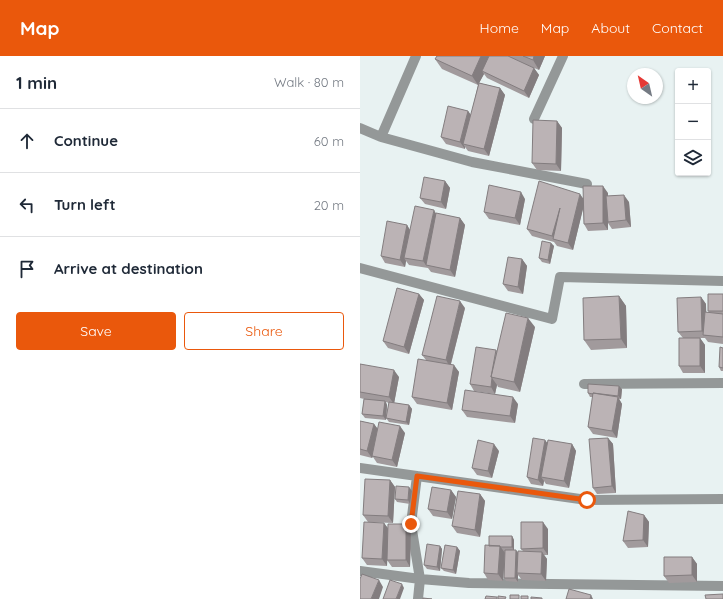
<!DOCTYPE html>
<meta charset="utf-8">
<style>
body{margin:0;font-family:Quicksand,sans-serif;background:#f6f6f7;color:#1f2937}
.controls{position:absolute;right:12px;top:12px;display:grid;overflow:hidden;border-radius:4px;box-shadow:0 1px 3px #0004}
.controls button{width:36px;height:36px;display:grid;place-items:center;padding:0;border:0;border-bottom:1px solid #e0e1e3;background:#fff;color:#1f2937;font:20px sans-serif}
.compass{position:absolute;left:267px;top:12px;width:36px;height:36px;border-radius:50%;background:#fff;box-shadow:0 1px 3px #0004;rotate:326deg}
.stop{position:absolute;width:12px;height:12px;margin:-9px;border:3px solid #ea580c;border-radius:50%;background:#fff}
.stop.end{background:#ea580c;border-color:#fff;box-shadow:0 1px 4px #0008}
.list{margin:0;padding:0;list-style:none}
h2{display:flex;justify-content:space-between;align-items:center;height:52px;margin:0;padding:0 16px;font-size:17px}
h2 small{font-size:13px;font-weight:400;color:#747a83}
.list li{display:grid;grid-template-columns:26px 1fr auto;gap:12px;align-items:center;box-sizing:border-box;height:64px;padding:0 16px;border-top:1px solid #e0e1e3}
.list b{display:block;font-size:15px;white-space:nowrap}
.list em{font-size:13px;font-style:normal;color:#747a83}
.actions{display:flex;gap:8px;padding:12px 16px}
.actions a{flex:1;padding:9px 0;border:1px solid #ea580c;border-radius:4px;text-align:center;font-size:14px;color:#ea580c}
.actions .main{background:#ea580c;color:#fff}
.icon{flex:none;width:22px;height:22px;fill:none;stroke:currentColor;stroke-width:2;stroke-linecap:round;stroke-linejoin:round}
.map{position:relative;flex:none;width:363px;height:543px;overflow:hidden}
header{display:flex;align-items:center;gap:24px;box-sizing:border-box;height:56px;padding:0 20px;background:#ea580c;color:#fff}
header strong{font-size:19px}
nav{display:flex;gap:22px;margin-inline-start:auto;font-size:14px}
main{display:flex}
aside{flex:1;background:#fff}
.map>svg:first-child{display:block}
.lines{fill:none;stroke-linecap:round;stroke-linejoin:round}
.minor{stroke:#949898;stroke-width:10}
.wall{fill:#a19a9c}
.shaded-wall{fill:#837d7f}
.building{fill:#bbb3b5;stroke:#837d7f}
.route{stroke:#ea580c;stroke-width:5}
</style>
<header>
<strong>Map</strong>
<nav><a>Home</a><a>Map</a><a>About</a><a>Contact</a></nav>
</header>
<main>
<aside>
<h2>1 min<small>Walk · 80 m</small></h2>
<ul class="list">
<li><svg class="icon" aria-label="ahead" viewBox="0 0 24 24"><path d="M12 20V5M6 11l6-6 6 6"/></svg><div><b>Continue</b></div><em>60 m</em></li>
<li><svg class="icon" aria-label="left" viewBox="0 0 24 24"><path d="M17 20v-9H6M10 6l-5 5 5 5"/></svg><div><b>Turn left</b></div><em>20 m</em></li>
<li><svg class="icon" aria-label="arrive" viewBox="0 0 24 24"><path d="M6 21V4h12l-3 4 3 4H6"/></svg><div><b>Arrive at destination</b></div></li>
</ul>
<div class="actions"><a class="main">Save</a><a>Share</a></div>
</aside>
<div class="map">
<svg width="363" height="543" viewBox="0 0 363 543">
<rect width="100%" height="100%" fill="#e8f2f2"/>
<g class="lines">
<path class="minor" d="M174 63 203 0
M0 72 21 81 56 0
M21 81 112 106 227 128
M0 212 192 263 200 221 363 225
M224 328 363 327
M0 412 227 444 363 443
M57 420 51 468 60 523 58 543
M0 515 60 523 109 527 363 530"/>
</g>
<path class="wall" d="M77 0H185L179 14 160 6 174 12 179 19 169 42 127 22 124 18 119 27 140 32 145 39 129 100 108 95 105 91V93L86 88 81 81 108 55 111 59 118 29 82 13 75 3Z
M197 65 202 72 201 115 177 114 172 107Z
M85 125 90 132 86 153 65 148 60 142Z
M248 137V140L269 146 271 171 252 173 248 167V174L228 175 224 168 223 152 213 194 197 190 194 186 172 180 167 173 223 142Z
M165 143 160 169 129 163 124 156Z
M76 158 100 162 105 169 95 221 71 216 68 212 49 209 46 205 45 211 25 207 21 200 47 169 50 174Z
M191 187 194 190 190 208 182 206 179 202Z
M162 203 167 210 163 238 148 235 143 228Z
M59 238 64 244 49 298 28 292 23 285Z
M363 238V288L348 286 345 282H340L345 289V317H323L319 310 323 282 318 276 341 241 346 248V256H349L348 255Z
M259 240 266 250 267 292 231 294 224 284Z
M105 252 91 308 99 316 92 354 57 348 52 341 66 304 62 299Z
M175 271 160 336 138 331 137 329 135 338 114 335 110 328 136 294 137 295Z
M363 292V315H361L359 311Z
M0 308 39 321 34 347 49 349 52 353 49 369 29 366 26 362 29 347 26 346 27 349 26 364 5 362 2 358 4 343 0 342Z
M262 333 261 343H259L262 348 257 382 233 378 228 371 233 341H230L228 337Z
M158 348 155 367 107 361 102 354Z
M0 365 14 368 18 373 45 377 37 411 17 407 13 401 12 402 0 399Z
M248 382 253 388 256 437 237 438 233 432Z
M185 384 188 388H212L216 395 209 432 186 428 184 425 183 430 171 428 167 421Z
M139 395 132 422 117 419 112 412Z
M30 424 35 431 33 467 8 466 3 459Z
M91 434 96 441 92 463 73 460 68 453Z
M52 435 50 448 37 446 35 443Z
M120 438 125 445 120 481 97 477 92 470Z
M284 459 289 466 288 491 268 492 263 485Z
M24 467 28 472 46 468 51 475 50 511H32L27 504V510L7 509 2 502Z
M188 473V499H184L187 503 186 525 162 524 158 519V526L146 525 144 522 145 500 143 525 128 524 124 517 129 490 152 480 154 484V494L158 497 163 495 161 493Z
M80 490 82 493 80 515 67 513 64 509Z
M97 491 100 495 96 518 84 515 81 512Z
M332 501 337 508V526L309 527 304 520Z"/>
<path class="shaded-wall" d="M121 0H132L122 15 124 18 118 29 112 20Z
M174 0H185L179 14 173 4Z
M174 12 179 19 169 42 164 35Z
M140 32 145 39 129 100 124 93Z
M108 55 113 62 103 88 105 91V93L100 86Z
M197 65 202 72 201 115 196 108Z
M85 125 90 132 86 153 81 146Z
M243 130 248 137V174L243 167Z
M161 136 165 143 160 169 155 162Z
M220 138 225 145 213 194 208 187Z
M264 139 269 146 271 171 266 164Z
M200 152 195 184 192 180Z
M74 154 78 161 66 209 68 212 63 205Z
M100 162 105 169 95 221 90 214Z
M47 169 51 176 44 202 46 205 45 211 40 204Z
M191 187 194 190 190 208 188 204Z
M162 203 167 210 163 238 158 231Z
M59 238 64 244 49 298 44 291Z
M259 240 266 250 267 292 261 283Z
M341 241 346 248 347 280H345L342 275Z
M100 245 105 252 90 311 86 304Z
M168 262 175 271 160 336 154 326Z
M340 282 345 289V317L340 310Z
M94 309 99 316 92 354 87 347Z
M34 314 39 321 34 348 29 341Z
M132 322 137 329 135 338 131 331Z
M259 330 262 333 261 343 258 340Z
M153 341 158 348 155 367 150 360Z
M258 341 262 348 257 382 252 375Z
M25 345 27 349 26 364 23 360Z
M49 349 52 353 49 369 46 366Z
M14 368 19 375 12 402 7 395Z
M40 370 45 377 37 411 32 404Z
M248 382 253 388 256 437 252 430Z
M185 384 190 391 181 421 184 425 183 430 178 424Z
M134 388 139 395 132 422 128 415Z
M212 388 216 395 209 432 204 425Z
M30 424 35 431 33 467 28 460Z
M49 431 52 435 50 448 48 444Z
M91 434 96 441 92 463 87 456Z
M120 438 125 445 120 481 115 474Z
M284 459 289 466 288 491 283 484Z
M183 466 188 473V499L183 492Z
M24 467 29 474 27 510 22 503Z
M46 468 51 475 50 511 46 504Z
M152 480 154 484V495L152 491Z
M80 490 82 493 80 515 77 511Z
M140 490 145 497 143 525 138 518Z
M97 491 100 495 96 518 93 514Z
M156 494 159 498 157 517 158 519V526L155 522Z
M182 496 187 503 186 525 181 518Z
M332 501 337 508V526L332 519Z
M19 524 23 531 19 543H11Z
M42 528 44 532 40 543H36Z
M231 539 233 543H230Z"/>
<path class="building" d="M77 0H121L112 20 75 3Z
M129 0H148L174 12 164 35 122 15Z
M163 0H174L173 4Z
M119 27 140 32 124 93 103 88Z
M88 50 108 55 100 86 81 81Z
M173 64 197 65 196 108 172 107Z
M64 121 85 125 81 146 60 142Z
M179 125 220 138 208 187 193 183 200 152 192 180 167 173Z
M129 129 161 136 155 162 124 156Z
M223 130H243V167L224 168Z
M264 139 266 164 248 166 246 140Z
M55 150 74 154 63 205 44 202Z
M76 157 100 162 90 214 66 209Z
M27 165 47 169 40 204 21 200Z
M182 185 191 187 188 204 179 202Z
M148 201 162 203 158 231 143 228Z
M37 232 59 238 44 291 23 285Z
M348 238H363V255H348Z
M77 240 100 245 86 304 62 299Z
M259 240 261 283 224 284 223 242Z
M341 241 342 275 318 276 317 242Z
M345 256 363 258V281L343 279Z
M146 257 168 262 154 326 131 321Z
M319 282H340V310H319Z
M116 291 136 294 131 321H132L131 331 110 328Z
M360 291 363 292V312L359 311Z
M58 303 94 309 87 347 52 341Z
M0 308 34 314 29 341 0 336Z
M228 328 259 330 258 340 233 337V338L228 337Z
M105 334 153 341 150 360 102 354Z
M233 337 258 341 252 375 228 371Z
M4 343 25 345 23 360 2 358Z
M29 346 49 349 46 366 26 362Z
M0 365 14 368 7 395 0 393Z
M19 366 40 370 32 404 12 400Z
M173 382 185 384 178 424 167 421Z
M248 382 252 430 233 432 229 383Z
M118 384 134 388 128 415 112 412Z
M188 384 212 388 204 425 181 421Z
M5 423 30 424 28 460 3 459Z
M36 430 49 431 48 444 35 443Z
M72 431 91 434 87 456 68 453Z
M98 435 120 438 115 474 92 470Z
M268 455 284 459 283 484 263 485Z
M4 466 24 467 22 503 2 502Z
M161 466H183V492L161 493Z
M28 468H46V504H27Z
M129 480H152V491H140V490H129Z
M67 488 80 490 77 511 64 509Z
M85 489 97 491 93 514 81 512Z
M125 489 140 490 138 518 124 517Z
M145 494H156L155 522H144Z
M158 495 182 496 181 518 157 517Z
M304 501H332V519L304 520Z
M2 518 19 524 11 543H0V523Z
M30 524 42 528 36 543H23Z
M209 533 231 539 230 543H206Z
M363 538V543H346L345 539Z
M150 539H159V543H150Z
M126 540 137 541V543H125Z
M138 540 146 541 145 543H138Z
M161 540H168V543H161Z
M171 541 182 542V543H171Z
M63 542 72 543H63Z"/>
<g class="lines">
<path class="route" d="M51 468 57 420 227 444"/>
</g>
</svg>
<div class="controls">
<button>+</button>
<button>−</button>
<button><svg class="icon" aria-label="layers" viewBox="0 0 24 24"><path d="M12 4l9 5-9 5-9-5zM3 14l9 5 9-5"/></svg></button>
</div>
<svg class="compass" viewBox="-18 -18 36 36"><path d="M0-13l5 13h-10z" fill="#e53935"/><path d="M0 13l5-13h-10z" fill="#747a83"/></svg>
<div class="stop" style="left:227px;top:444px"></div>
<div class="stop end" style="left:51px;top:468px"></div>
</div>
</main>
